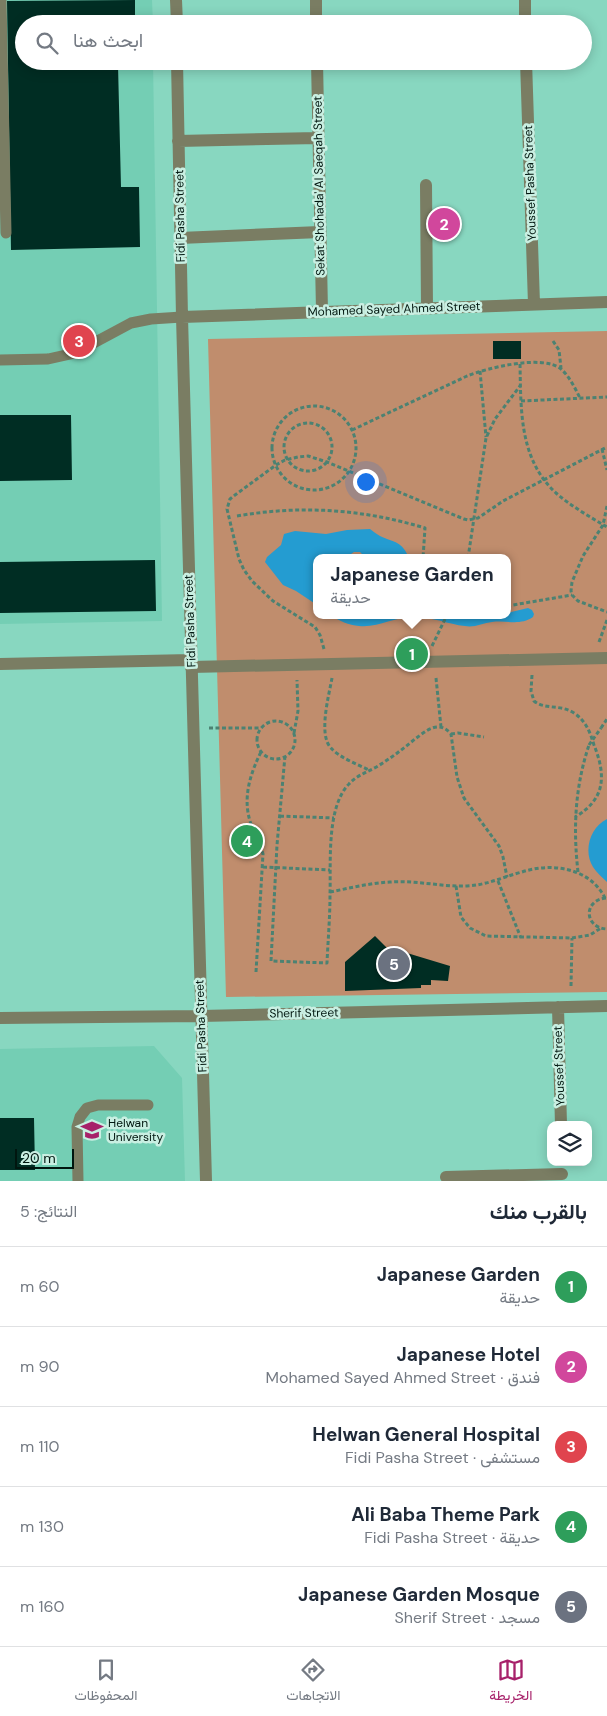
<!DOCTYPE html>
<html lang="ar">
<meta charset="utf-8">
<style>
body{margin:0;font-family:"DM Sans",Vazirmatn,sans-serif;background:#f2f2f3;color:#1f2937;direction:rtl}
.controls{position:absolute;right:15px;bottom:15px;display:grid;overflow:hidden;border-radius:10px;box-shadow:0 2px 12px #0003}
.controls button{width:45px;height:45px;display:grid;place-items:center;padding:0;border:0;border-bottom:1px solid #e0e1e3;background:#fff;color:#1f2937;font:25px sans-serif}
.scale{position:absolute;left:15px;bottom:12px;width:59px;box-sizing:border-box;padding-left:5px;border:2px solid #00160f;border-top:0;font-size:14px;line-height:18px;white-space:nowrap;color:#00160f;-webkit-text-stroke:4px #c9efe2;paint-order:stroke}
.you{position:absolute;left:365px;top:481px;width:18px;height:18px;margin:-12px;border:4px solid #fff;border-radius:50%;background:#1a73e8;box-shadow:0 0 0 8px #1a73e833}
.badge{display:grid;place-items:center;width:32px;height:32px;border-radius:50%;background:#a7216a;color:#fff;font-size:16px;font-weight:700}
.pin{position:absolute;translate:-50% -50%;border:2px solid #fff;box-shadow:0 1px 5px #0006}
.popup{position:absolute;left:313px;top:554px;width:198px;height:65px;box-sizing:border-box;display:grid;place-content:center;border-radius:10px;background:#fff;filter:drop-shadow(0 1px 4px #0005);font-size:16px;white-space:nowrap;color:#747a83}
.popup b{font-size:19px;color:#1f2937}
.popup::after{content:'';position:absolute;left:50%;top:100%;margin-left:-10px;border:10px solid transparent;border-top-color:#fff}
.list{margin:0;padding:0;list-style:none}
h2{display:flex;justify-content:space-between;align-items:center;height:65px;margin:0;padding:0 20px;font-size:21px}
h2 small{font-size:16px;font-weight:400;color:#747a83}
.list li{display:grid;grid-template-columns:32px 1fr auto;gap:15px;align-items:center;box-sizing:border-box;height:80px;padding:0 20px;border-top:1px solid #e0e1e3}
.list b{display:block;font-size:19px;white-space:nowrap}
.list p{margin:0;font-size:16px;white-space:nowrap;color:#747a83}
.list em{font-size:16px;font-style:normal;color:#747a83}
.icon{flex:none;width:28px;height:28px;fill:none;stroke:currentColor;stroke-width:2;stroke-linecap:round;stroke-linejoin:round}
.map{position:relative;flex:none;width:607px;height:1181px;overflow:hidden;direction:ltr}
.search{position:absolute;background:#fff;box-shadow:0 2px 12px #0003;left:15px;right:15px;top:15px;height:55px;display:flex;align-items:center;gap:12px;box-sizing:border-box;padding:0 18px;border-radius:28px;color:#747a83;font-size:19px}
.sheet{height:465px;background:#fff}
nav{display:flex;justify-content:space-around;align-items:center;box-sizing:border-box;height:70px;border-top:1px solid #e0e1e3;background:#fff;font-size:14px;color:#747a83}
nav a{display:grid;justify-items:center;gap:2px}
nav .on{color:#a7216a}
.map>svg:first-child{display:block}
.built{fill:#74ceb4}
.green{fill:#c08d6d;fill-rule:evenodd}
.water{fill:#249cd1}
.building{fill:#002d23}
.lines{fill:none;stroke-linecap:round;stroke-linejoin:round}
.path{stroke:#4c8272;stroke-width:3;stroke-dasharray:4 2.5;stroke-linecap:butt}
.service{stroke:#7a7d63;stroke-width:11}
.pedestrian{stroke:#7a7d63;stroke-width:12}
.minor{stroke:#7a7d63;stroke-width:12}
.path-bridge{stroke:#4c8272;stroke-width:3;stroke-dasharray:4 2.5;stroke-linecap:butt}
.labels{text-anchor:middle;stroke-width:5;stroke-linejoin:round;paint-order:stroke}
.street-label{font-size:12px;fill:#00160f;stroke:#c9efe2}
.poi-label{font-size:12px;fill:#00160f;stroke:#c9efe2;text-anchor:start}
</style>
<div class="map">
<svg width="607" height="1181" viewBox="0 0 607 1181">
<rect width="100%" height="100%" fill="#88d7c0"/>
<path class="built" d="M0 0H152L153 24H24V61H153L162 621 0 624Z
M154 1046 182 1078 185 1181H0V1049Z"/>
<path class="green" d="M607 331V992L226 997 208 339ZM317 558H507V615H317Z"/>
<path class="water" d="M370 529C373 531 376 534 380 536 395 543 402 541 409 558H366L360 552H354L345 558H317V605L296 591 283 585 265 562 267 557 281 545 284 534 295 531 326 534 347 530Z
M528 608 532 610 534 614 533 617C520 626 507 620 492 622 483 623 474 628 465 626 447 624 431 616 412 617 394 617 378 628 359 626 349 625 339 621 330 615H457L470 618 507 615V613Z
M607 819V882C602 877 597 873 593 867 583 851 590 827 607 819Z"/>
<path class="building" d="M135 0V24H24V61H136V64L118 65 121 187H139L140 247 11 250 7 1Z
M493 341H521V359H493Z
M0 415H71L72 480 0 481Z
M155 560 156 611 0 613V562Z
M375 936 399 960 407 953 450 966 448 981 431 980V985H421V988L345 991V962Z
M0 1118H34L35 1170H0Z"/>
<g class="lines">
<path class="path" d="M553 341 559 350 561 368
M520 364C521 410 519 459 556 493 571 506 590 517 607 527
M480 371 486 437
M521 401 607 397
M272 448a42 42 0 1 1 84 0a42 42 0 1 1-84 0Z
M284 447a24 24 0 1 1 48 0a24 24 0 1 1-48 0Z
M352 430 467 376C487 368 543 354 561 369 569 376 575 388 580 398
M602 449 607 470
M607 506 603 525 583 556 572 582 571 591 572 595 578 601 607 612
M237 516C301 505 362 509 425 528L423 558
M468 558 486 438 495 419 520 386
M507 606 572 595
M599 642 607 620
M432 646 447 615
M324 649 320 635 315 627 273 601 252 581 244 570 239 559 227 509 230 499 235 495 276 465 285 460 298 457 308 456 327 462 464 519 468 520 478 518 503 501 607 447
M532 675 531 691 534 701C545 710 560 704 574 713 586 721 590 732 594 745 606 775 606 799 575 817
M332 678C329 695 318 735 331 748 340 758 357 764 369 770
M436 678 441 727
M257 740a19 19 0 1 1 38 0a19 19 0 1 1-38 0Z
M209 728H261
M601 728 607 719
M294 733 298 711 297 680
M451 734 458 733 484 737
M285 756 277 845 271 961 327 963C328 940 330 917 330 895 331 864 326 807 349 784 357 775 368 772 378 766 391 758 403 749 415 739 426 731 439 719 451 734L457 777 464 798 499 846 503 857 507 877
M280 816 334 818
M263 867 330 870
M578 872C573 828 575 787 589 745
M498 881 521 938
M456 886 461 917 470 928 486 936 572 938 590 935 601 928
M330 892C350 888 370 883 390 882 416 880 441 887 467 886 487 885 503 877 522 872 552 862 590 868 605 898
M606 898C583 900 584 928 607 929
M256 972 263 854C260 843 255 834 251 824 242 799 250 774 261 752
M571 986 572 938"/>
<path class="service" d="M1 0 6 233
M0 360 48 359 75 353 131 323 151 319 182 317
M78 1181 77 1127 80 1117 87 1108 98 1105H148"/>
<path class="pedestrian" d="M191 667 607 658"/>
<path class="minor" d="M176 0 177 24
M316 0V24
M525 0V24
M177 61 182 317 206 1181
M317 61 322 311
M526 61 534 304
M178 141 318 138
M426 185 427 307
M180 238 320 232
M182 317 607 302
M0 664 191 660
M558 1007 561 1125
M0 1018 201 1016 607 1006
M446 1177 562 1174"/>
<path class="path-bridge" d="M589 745 601 728"/>
</g>
<defs>
<g id="university-bare" transform="scale(1.725)"><path d="M0-5L7-2L0 1L-7-2ZM-4 1L0 2.5L4 1V4Q0 6-4 4Z" fill="#a7216a" stroke="#c9efe2" stroke-width="2.5" paint-order="stroke"/></g>
</defs>
<g fill-rule="evenodd">
<use href="#university-bare" x="92" y="1130"/>
</g>
<g class="labels">
<g class="street-label">
<text transform="translate(530 183) rotate(-92)" y="4">Youssef Pasha Street</text>
<text transform="translate(319 186) rotate(-91)" y="4">Sekat Shohada' Al Saeqah Street</text>
<text transform="translate(180 216) rotate(-91)" y="4">Fidi Pasha Street</text>
<text transform="translate(394 309) rotate(-2)" y="4">Mohamed Sayed Ahmed Street</text>
<text transform="translate(190 621) rotate(-92)" y="4">Fidi Pasha Street</text>
<text transform="translate(304 1013) rotate(-1)" y="4">Sherif Street</text>
<text transform="translate(201 1026) rotate(-92)" y="4">Fidi Pasha Street</text>
<text transform="translate(559 1066) rotate(-92)" y="4">Youssef Street</text>
</g>
<g class="poi-label">
<text x="108" y="1127">Helwan<tspan x="108" dy="14">University</tspan></text>
</g>
</g>
</svg>
<div class="controls">
<button><svg class="icon" aria-label="layers" viewBox="0 0 24 24"><path d="M12 4l9 5-9 5-9-5zM3 14l9 5 9-5"/></svg></button>
</div>
<div class="scale">20 m</div>
<div class="you"></div>
<div class="pin badge" style="left:412px;top:654px;background:#2e9e5b">1</div>
<div class="popup"><b>Japanese Garden</b>حديقة</div>
<div class="pin badge" style="left:444px;top:224px;background:#d1479c">2</div>
<div class="pin badge" style="left:79px;top:341px;background:#e0444e">3</div>
<div class="pin badge" style="left:247px;top:841px;background:#2e9e5b">4</div>
<div class="pin badge" style="left:394px;top:964px;background:#6b7280">5</div>
<div class="search"><svg class="icon" aria-label="search" viewBox="0 0 24 24"><circle cx="10" cy="10" r="6"/><path d="M15 15l6 6"/></svg>ابحث هنا</div>
</div>
<section class="sheet">
<h2>بالقرب منك<small>النتائج: 5</small></h2>
<ul class="list">
<li><span class="badge" style="background:#2e9e5b">1</span><div><b>Japanese Garden</b><p>حديقة</p></div><em>60 m</em></li>
<li><span class="badge" style="background:#d1479c">2</span><div><b>Japanese Hotel</b><p>فندق · Mohamed Sayed Ahmed Street</p></div><em>90 m</em></li>
<li><span class="badge" style="background:#e0444e">3</span><div><b>Helwan General Hospital</b><p>مستشفى · Fidi Pasha Street</p></div><em>110 m</em></li>
<li><span class="badge" style="background:#2e9e5b">4</span><div><b>Ali Baba Theme Park</b><p>حديقة · Fidi Pasha Street</p></div><em>130 m</em></li>
<li><span class="badge" style="background:#6b7280">5</span><div><b>Japanese Garden Mosque</b><p>مسجد · Sherif Street</p></div><em>160 m</em></li>
</ul>
</section>
<nav>
<a class="on"><svg class="icon" aria-label="map" viewBox="0 0 24 24"><path d="M3 6l6-2 6 2 6-2v14l-6 2-6-2-6 2zM9 4v14M15 6v14"/></svg>الخريطة</a>
<a><svg class="icon" aria-label="directions" viewBox="0 0 24 24"><path d="M12 3l9 9-9 9-9-9zM9 14v-3h6M13 9l2 2-2 2"/></svg>الاتجاهات</a>
<a><svg class="icon" aria-label="saved" viewBox="0 0 24 24"><path d="M7 4h10v16l-5-4-5 4z"/></svg>المحفوظات</a>
</nav>
